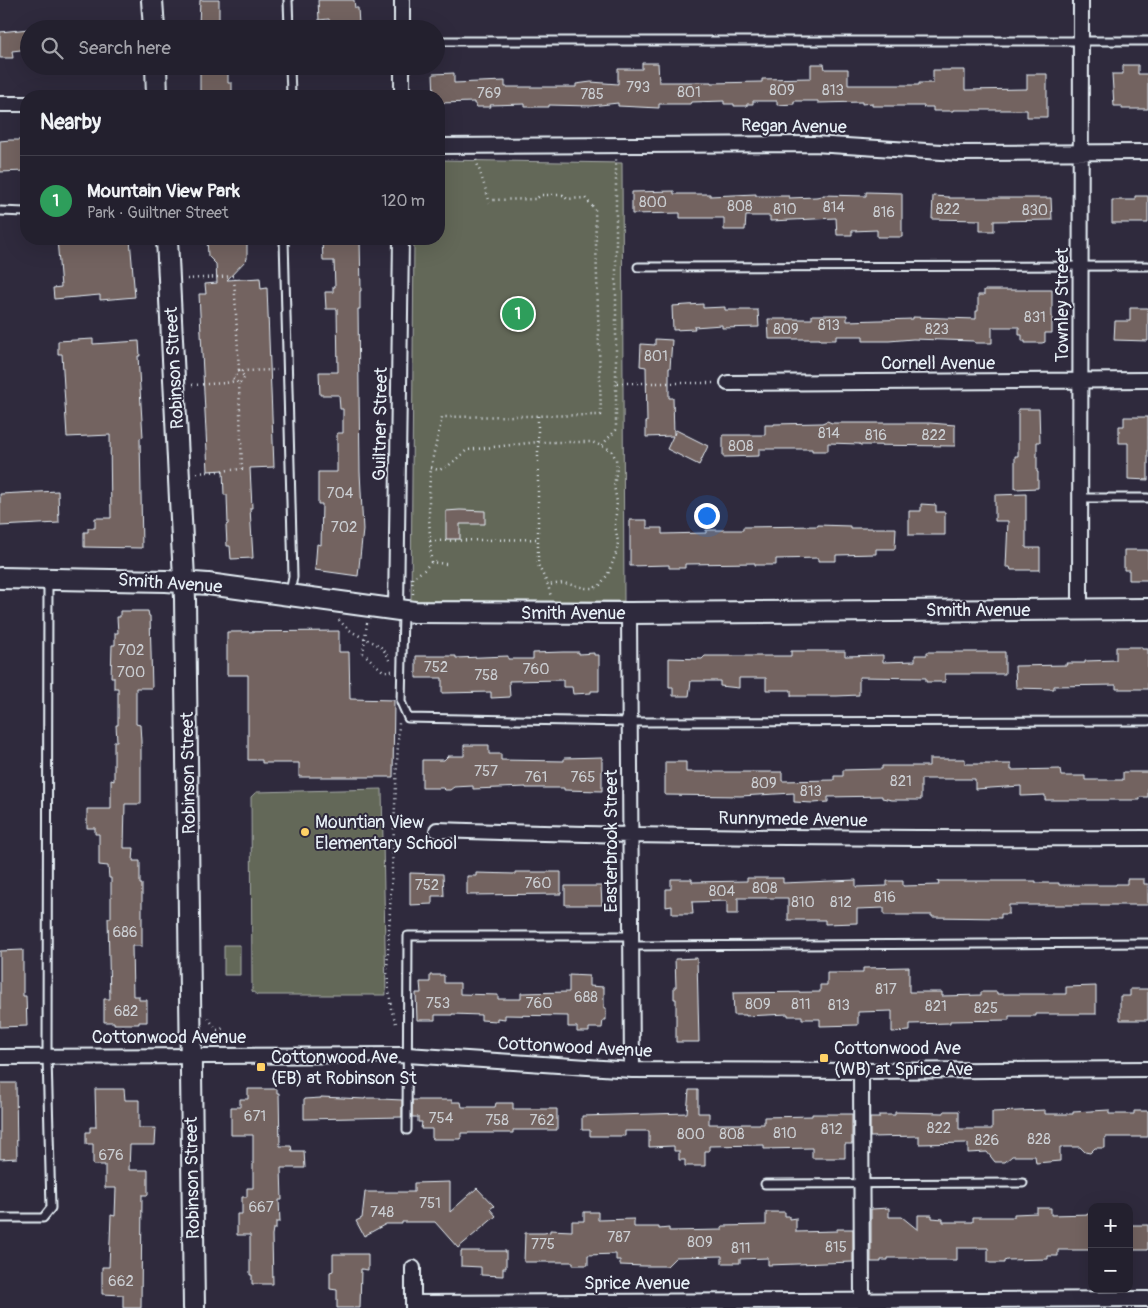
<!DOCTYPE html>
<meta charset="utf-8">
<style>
body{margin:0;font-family:Pangolin,sans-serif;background:#2f2d3a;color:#f1f3f6}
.controls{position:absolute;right:15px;bottom:15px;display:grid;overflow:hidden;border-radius:10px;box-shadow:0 5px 20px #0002}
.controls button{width:45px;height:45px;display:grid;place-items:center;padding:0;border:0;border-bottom:1px solid #403e4a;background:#23202e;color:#f1f3f6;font:25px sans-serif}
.you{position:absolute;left:706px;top:515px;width:18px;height:18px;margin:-12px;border:4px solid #fff;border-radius:50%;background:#1a73e8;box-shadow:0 0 0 8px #1a73e833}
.badge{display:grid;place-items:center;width:32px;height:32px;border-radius:50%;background:#ffd166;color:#fff;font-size:16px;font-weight:700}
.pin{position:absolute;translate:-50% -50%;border:2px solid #fff;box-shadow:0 1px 5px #0006}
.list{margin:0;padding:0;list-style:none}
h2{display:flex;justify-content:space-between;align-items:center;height:65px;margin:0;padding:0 20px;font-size:21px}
h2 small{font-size:16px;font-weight:400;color:#a3a3aa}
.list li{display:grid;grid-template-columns:32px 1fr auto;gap:15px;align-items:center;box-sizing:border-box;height:90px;padding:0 20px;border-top:1px solid #403e4a}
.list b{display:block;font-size:19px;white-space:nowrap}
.list p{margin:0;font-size:16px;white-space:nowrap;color:#a3a3aa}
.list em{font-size:16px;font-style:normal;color:#a3a3aa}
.icon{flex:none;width:28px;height:28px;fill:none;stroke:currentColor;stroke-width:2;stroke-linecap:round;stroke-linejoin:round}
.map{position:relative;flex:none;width:1148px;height:1308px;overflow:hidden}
.search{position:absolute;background:#23202e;box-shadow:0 5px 20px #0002;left:20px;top:20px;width:425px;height:55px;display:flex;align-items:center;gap:12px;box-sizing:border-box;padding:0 18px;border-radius:28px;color:#a3a3aa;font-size:19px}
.panel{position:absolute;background:#23202e;box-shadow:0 5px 20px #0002;left:20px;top:90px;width:425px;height:155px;border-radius:20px}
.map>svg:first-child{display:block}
.green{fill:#646759;stroke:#a6aca8}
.building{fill:#736360;stroke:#e8f1f8}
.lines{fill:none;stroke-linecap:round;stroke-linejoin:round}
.lane-casing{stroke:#e8f1f8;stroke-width:11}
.street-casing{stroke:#e8f1f8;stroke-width:18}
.secondary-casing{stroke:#e8f1f8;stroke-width:24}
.path{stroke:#e8f1f8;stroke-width:2.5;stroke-dasharray:1 4;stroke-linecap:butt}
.lane{stroke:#2f2a3d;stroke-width:7}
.street{stroke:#2f2a3d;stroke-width:14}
.secondary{stroke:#2f2a3d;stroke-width:20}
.poi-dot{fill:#ffd166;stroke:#2f2a3d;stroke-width:2}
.labels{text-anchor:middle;stroke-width:4;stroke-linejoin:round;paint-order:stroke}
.number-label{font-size:15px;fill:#cbced2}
.street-label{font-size:18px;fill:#e8f1f8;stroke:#2f2a3d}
.poi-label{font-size:18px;fill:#e8f1f8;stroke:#2f2a3d;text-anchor:start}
</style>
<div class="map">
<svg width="1148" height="1308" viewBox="0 0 1148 1308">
<rect width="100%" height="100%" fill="#2f2a3d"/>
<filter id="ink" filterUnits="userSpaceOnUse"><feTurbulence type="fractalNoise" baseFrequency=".02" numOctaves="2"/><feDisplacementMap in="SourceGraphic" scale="10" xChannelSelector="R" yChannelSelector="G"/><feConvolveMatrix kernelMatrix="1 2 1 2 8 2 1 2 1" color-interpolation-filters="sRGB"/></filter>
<g filter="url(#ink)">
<path class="green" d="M439 160 622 163 624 601H411L414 239H439Z
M382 789 386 995H257L252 991 251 797 256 792Z
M224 945H240V975H224Z"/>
<path class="building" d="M200 0H219V26H199Z
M318 0H354L355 8H358L359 25 330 27 329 19 319 20Z
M29 29V49L12 51 13 58H0V32Z
M642 63H658L659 82H711V83L762 82V79L811 78V64H824L825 69H848V85H919V83H933V70H965V90L1027 89V74H1047V117H1027V110H953V111H933V107H923L924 106H872V103L862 104V102L818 103V101H794V104L777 105V101H753V104H747V106H734V104H724V101L691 102 690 104H659V108L618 106V103L591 106 549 105V107H525V104L490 105 491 107H476V104H474V102L439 103V96H434L433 74 454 73V83L505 81V87H576V84L591 82 618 84V69H642Z
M1123 65H1138V74H1148V109H1122V106H1114L1112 74H1123Z
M200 66H228V83H232V96H200Z
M10 140H23V142L26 141V171L0 172V141Z
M674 191V194H710V196L756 194V196H789V198L816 197 823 196V195L866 196V192L902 193V237H877V230L852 231V235H837L836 218 770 221V216H746L745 230H724V218H680V213L632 214V192Z
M933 196 949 197V198H1051L1052 220 994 221V231H980V220L932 219Z
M1135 196H1148V223H1112V200H1135Z
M57 239H130L135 297 100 300V295L54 299 53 288 61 287Z
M207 239H247V259L227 280 260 278 261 289 267 288 274 467 250 468 252 508H250L253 558 231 559 230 546H227L226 525 228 524 227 495H224L223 470 208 471 199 294H206L205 284 217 283 216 264 208 256Z
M322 239H360L361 291H360V309H358L360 472 363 530 358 576 315 570 317 544 321 545 322 504H318V472H337V433H343V409H340L339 395H320L319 372H338L337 309H326L325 292H333V287H335L334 261H323Z
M984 290H1052V333H1045V342L1042 343H1025V341H1022V335H1019V327H992V343H975L974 341 913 339 889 341H863V336H836V340H820V339H769L768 319H812V315H847V321L913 319V317L976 319V311H978V295H984Z
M703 304V308L725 307V310H758L759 327 722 328V325L694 327 695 329 673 330 672 306Z
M1130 308H1148V341L1114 340 1115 321H1130Z
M93 339V344L139 341 140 356H138L143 437 140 438 142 548 84 547V532H88V528H95V518H111L110 435 67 437 62 354H58V341Z
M655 339 672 340 670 368H669V398H673L674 435 676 430 708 446 699 465 667 449 673 436 646 437V422H647L646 367 640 366 641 344 655 345Z
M1018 409H1039L1040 442H1037V472H1038V488L1015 489V456H1018Z
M1124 417H1148V480L1128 479V443H1119V426H1124Z
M827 421 832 423H930L955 425V446L860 445V444L828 443V451H812V449H759V456L723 457V435H765V425H774V424L822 423Z
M58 491 59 523 0 526V494Z
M1026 494V548H1040V570H1011L1010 567H1006L1008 521H995V495Z
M921 504 936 505V512H945V535H909V511H921Z
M460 510 485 511V524H460V539H446V511Z
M630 520H647V528H662V534L706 533V530H743V527L818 526V525L850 526V528H896L895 549H876V554L836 555V561H818V558L776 559V565H755V563L685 564V568H669V565L630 566Z
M1124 550H1148V580H1129V570H1124Z
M120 611H148L149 616H150L152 688H136V724L140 725 141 741V804H125L124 848H134L133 861H140V884H142V946H132L133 996H139V1000H147V1022H139V1024H114V1022H104V999H110L108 918H111V878H109L108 866 99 865V834H95V828H87V809H111V780L114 781V741H117L116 725H118V688H114V677H111L112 645H115V633H118L117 617H120Z
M339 631V652H349L350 699 394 700 393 777H299V763H262V760H248V675H227V632Z
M1116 647H1142V649H1148V689H1116V685L1054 686V689L1016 688 1015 666 1067 665 1066 663H1085V661L1116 660Z
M791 651H845V656L883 655V662L915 661V655H927V652H1005V674H945V682H926V678L859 677V695L837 696H791V690H766V678H739V688L720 686V681H691L689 696H673V687H669V658L702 659 705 656H791Z
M563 652H579V654L594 653V655H599V691H591V693L573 694 572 687H563V680L509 681 510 697 491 698V692L442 693V678H416V656H456V658L508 656V659H533V653Z
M464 745H489V754H501V760L564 761V758L602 757V791L564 790V788H526V787L473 789V786L454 787 450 790H445L443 788H422V760H444L448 756H464Z
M929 759H965V764H1011V770L1060 769 1061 776H1085V780H1123V772H1148V797H1140V800H1045V795L1021 796V786L975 789V779H921V800H892L882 798V796L828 797V802L813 803 794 802V793L740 796 665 795V762H686V772H782V781L834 780V776H843V770L882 769V766H929Z
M515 872H561V894L467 895V876H476V873L515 874Z
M410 873 443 874 444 896H432V904L410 905Z
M747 878H783V883L856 880V887L887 886V881H903V886L939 885 938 881H1036V883H1059V885H1116V884H1127V879H1144V884H1148V905H1009V914H1001V918L932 917V915H884V908L857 909V923L825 924V920H788V898H738V914H727V901L692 902 693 914H672V906L666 907V889H671V879H692V882L747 881Z
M565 886H601L602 905H565Z
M23 950V996H26L27 1026 0 1027V951Z
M697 958 699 1042H676V999H674V987H676L675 959Z
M909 967V992H942V996L981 995V992H997V994H1066V987L1096 986V1014H1036V1016H1009V1020L950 1021V1023L910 1024V1031L892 1032V1011L858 1012V1025L820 1026V1019H802V1016H788V1014L746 1016V1015H734L733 993 820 992V985H827V973H863V968Z
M430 975H444V983H460V994L498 995V999H521V993L569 992V975L589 976V986L604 987V1008H606V1020H603L602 1028H589V1032H577V1027H568V1016L505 1015V1019L497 1018V1021L481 1020V1015L452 1014V1015H435V1020H417L416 993H421L420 982H430Z
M1130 989H1148V1020H1120V996H1130Z
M0 1083H16L17 1158 0 1159Z
M95 1089H124L125 1100H139V1128H156L155 1145H130L129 1170H148V1195H142L141 1308H123V1295L102 1294V1267H109L111 1215 115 1216 116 1188H105V1165H93V1144H86V1132H90V1127H96Z
M248 1089H277V1093H279L280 1146H291L292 1151H304L305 1168H281L282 1200H279L280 1222H276V1229H273L272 1235 273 1284H252V1275H250V1235H237V1214H242V1197H247V1188H253V1135H231V1107H240V1099H248Z
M689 1090H698V1113H709V1124H764V1117L812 1116V1114H852V1144H845V1158H812V1148L764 1149V1145L709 1146V1151H705V1166H685V1160H679V1151H674V1146L649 1147V1131H625V1136H590V1130H582V1116L687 1113Z
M321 1097 365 1099V1098H381V1099L402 1100V1117L304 1119V1099L321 1098Z
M412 1100H452V1102H461L462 1107H495L496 1103H513V1109H557V1130H513V1133H461V1139H432V1129H421L422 1122H418V1117H412Z
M1045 1110V1114H1073V1112L1109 1110V1114H1134V1111H1148V1137H1105V1148H1095L1090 1153 1085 1152 1080 1147H1060V1161L1036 1163 1035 1156H1012L1005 1162H995L987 1152 968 1153V1144L966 1143 919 1144V1136L870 1137V1118H879V1115H895V1112L944 1113V1111H959V1129H992V1112Z
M450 1182V1212L477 1188 494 1206 490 1209 496 1216 458 1248 435 1222H402V1224H386L364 1236 356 1221 362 1218 365 1192H414V1183Z
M889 1208V1217H902L918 1230V1215H932V1218L943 1219V1222H973V1217H1014V1214L1037 1213V1208H1051V1215L1092 1214V1250H1058V1256H1048V1259L1007 1260 1004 1261V1263H990L988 1262V1248H957V1260H927V1258H888V1260H881V1262H871V1209Z
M584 1212H598V1220L634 1219V1227H659V1229L669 1228V1231L722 1230V1226L766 1225V1212H785V1216H789V1219L796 1218V1232L837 1231V1229H853V1262L768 1265V1258L740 1259V1263H722V1256L676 1257 667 1266H644L620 1265V1260H616V1254L588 1255V1265H573V1262H524L525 1233H544L550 1232V1230L572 1231V1221H584Z
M1129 1225H1148V1250H1129Z
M461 1251H506V1268H503V1276L481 1275V1267L461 1266Z
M333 1254H368V1270L361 1269 360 1308H337V1290L330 1289V1272L333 1271Z"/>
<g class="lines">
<g class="lane-casing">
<path id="lane" d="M288 0 289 29
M436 41H1148
M290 66 291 96
M0 211 26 212
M284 239 293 577 290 593
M638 267 1148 266
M1081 498H1148
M403 613 401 702 408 718 630 722 1148 721
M631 946 1148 943
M407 1130 408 936H630
M765 1184 1023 1183
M0 1218H43L51 1208 47 1057 48 579"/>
</g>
<g class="street-casing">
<path id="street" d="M402 29V0
M402 66V96
M0 104H26
M439 146 814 144 958 153 1148 152
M728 383 1148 380
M396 610 401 239
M1080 610 1081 0
M629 613 632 1070
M437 830C674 838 911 839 1148 838
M0 1057 407 1055 632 1070 861 1071 1148 1069
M861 1071 862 1301
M413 1268V1308
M413 1303 1148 1299"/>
</g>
<g class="secondary-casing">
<path id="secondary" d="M152 0 154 29
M156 66 157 96
M167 239 185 599 194 1308
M0 578 166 581 208 584 414 612 629 613 1148 609"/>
</g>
<path class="path" d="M476 160 490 203
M187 279 234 276 239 371 277 370
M239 371 245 377 239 384 233 378Z
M617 383H714
M192 385 226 383 235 381
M538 416V565L548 585 551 597
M602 445 616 430V159
M431 468 439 470 448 466 467 450 538 442H592L611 450 616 459 617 468 614 486 617 502 615 525 618 542 617 551 608 574 600 585 594 588H586L563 583 548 585
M197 473 242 469 239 384
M430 541 538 539
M446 564 431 562C430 531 427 500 431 469 433 452 439 434 442 417L601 415 595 209 585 198 567 199 563 195H541L536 199 490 200
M413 594 412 578 424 570 431 562
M339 620C344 626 350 631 358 635 374 644 384 643 390 663
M367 623 363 653 383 671H392
M208 1018 217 1030H220L223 1028
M396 1023 391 1009 387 972 399 723"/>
<use href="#lane" class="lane"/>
<use href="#street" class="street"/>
<use href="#secondary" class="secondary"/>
</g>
</g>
<g class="poi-dot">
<circle cx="305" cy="832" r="5"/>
<rect x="819" y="1053" width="10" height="10" rx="2.5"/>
<rect x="256" y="1062" width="10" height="10" rx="2.5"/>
</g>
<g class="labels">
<g class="number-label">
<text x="638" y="92">793</text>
<text x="782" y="95">809</text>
<text x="833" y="95">813</text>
<text x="689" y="97">801</text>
<text x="489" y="98">769</text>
<text x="592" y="99">785</text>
<text x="653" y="207">800</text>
<text x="740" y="211">808</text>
<text x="834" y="212">814</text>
<text x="785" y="214">810</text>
<text x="948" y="214">822</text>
<text x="1035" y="215">830</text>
<text x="884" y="217">816</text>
<text x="1035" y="322">831</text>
<text x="829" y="330">813</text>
<text x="786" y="334">809</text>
<text x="937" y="334">823</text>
<text x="656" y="361">801</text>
<text x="829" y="438">814</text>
<text x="876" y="440">816</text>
<text x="934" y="440">822</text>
<text x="741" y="451">808</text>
<text x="340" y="498">704</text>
<text x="344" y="532">702</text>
<text x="131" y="655">702</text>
<text x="436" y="672">752</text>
<text x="536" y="674">760</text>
<text x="131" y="677">700</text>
<text x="486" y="680">758</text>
<text x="486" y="776">757</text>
<text x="536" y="782">761</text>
<text x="583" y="782">765</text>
<text x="901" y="786">821</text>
<text x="764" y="788">809</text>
<text x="811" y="796">813</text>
<text x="538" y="888">760</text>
<text x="427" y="890">752</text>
<text x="765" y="893">808</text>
<text x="722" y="896">804</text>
<text x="885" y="902">816</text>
<text x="803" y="907">810</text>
<text x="841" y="907">812</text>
<text x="125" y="937">686</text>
<text x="886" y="994">817</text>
<text x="586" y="1002">688</text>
<text x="438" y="1008">753</text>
<text x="539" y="1008">760</text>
<text x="758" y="1009">809</text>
<text x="801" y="1009">811</text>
<text x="839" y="1010">813</text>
<text x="936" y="1011">821</text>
<text x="986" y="1013">825</text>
<text x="126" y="1016">682</text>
<text x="255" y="1121">671</text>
<text x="441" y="1123">754</text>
<text x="497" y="1125">758</text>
<text x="542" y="1125">762</text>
<text x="939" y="1133">822</text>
<text x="832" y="1134">812</text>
<text x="785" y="1138">810</text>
<text x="691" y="1139">800</text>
<text x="732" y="1139">808</text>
<text x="1039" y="1144">828</text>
<text x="987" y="1145">826</text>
<text x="111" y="1160">676</text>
<text x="430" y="1208">751</text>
<text x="261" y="1212">667</text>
<text x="382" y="1217">748</text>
<text x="619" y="1242">787</text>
<text x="700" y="1247">809</text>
<text x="543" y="1249">775</text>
<text x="836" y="1252">815</text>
<text x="741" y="1253">811</text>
<text x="121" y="1286">662</text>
</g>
<g class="street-label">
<text transform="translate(794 126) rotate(1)" y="6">Regan Avenue</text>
<text transform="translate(1062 305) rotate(-90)" y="6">Townley Street</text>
<text x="938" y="369">Cornell Avenue</text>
<text transform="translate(174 368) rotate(-93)" y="6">Robinson Street</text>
<text transform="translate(380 424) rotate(-89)" y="6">Guiltner Street</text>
<text transform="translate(170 583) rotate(4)" y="6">Smith Avenue</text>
<text x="978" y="616">Smith Avenue</text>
<text x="573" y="619">Smith Avenue</text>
<text transform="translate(188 773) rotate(-91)" y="6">Robinson Street</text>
<text transform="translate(793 819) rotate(1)" y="6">Runnymede Avenue</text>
<text transform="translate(611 841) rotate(-90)" y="6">Easterbrook Street</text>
<text x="169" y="1043">Cottonwood Avenue</text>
<text transform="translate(575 1047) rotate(3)" y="6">Cottonwood Avenue</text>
<text transform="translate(192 1178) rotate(-91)" y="6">Robinson Street</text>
<text x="637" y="1289">Sprice Avenue</text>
</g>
<g class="poi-label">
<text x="315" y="828">Mountian View<tspan x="315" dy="21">Elementary School</tspan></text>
<text x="834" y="1054">Cottonwood Ave<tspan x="834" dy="21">(WB) at Sprice Ave</tspan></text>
<text x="271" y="1063">Cottonwood Ave<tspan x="271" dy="21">(EB) at Robinson St</tspan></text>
</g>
</g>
</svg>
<div class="controls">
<button>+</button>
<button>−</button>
</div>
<div class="you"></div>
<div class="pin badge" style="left:518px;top:314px;background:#2e9e5b">1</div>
<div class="search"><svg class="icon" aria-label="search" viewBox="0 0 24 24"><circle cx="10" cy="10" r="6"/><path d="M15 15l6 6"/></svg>Search here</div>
<section class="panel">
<h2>Nearby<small></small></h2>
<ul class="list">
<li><span class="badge" style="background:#2e9e5b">1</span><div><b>Mountain View Park</b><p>Park · Guiltner Street</p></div><em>120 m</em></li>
</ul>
</section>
</div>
